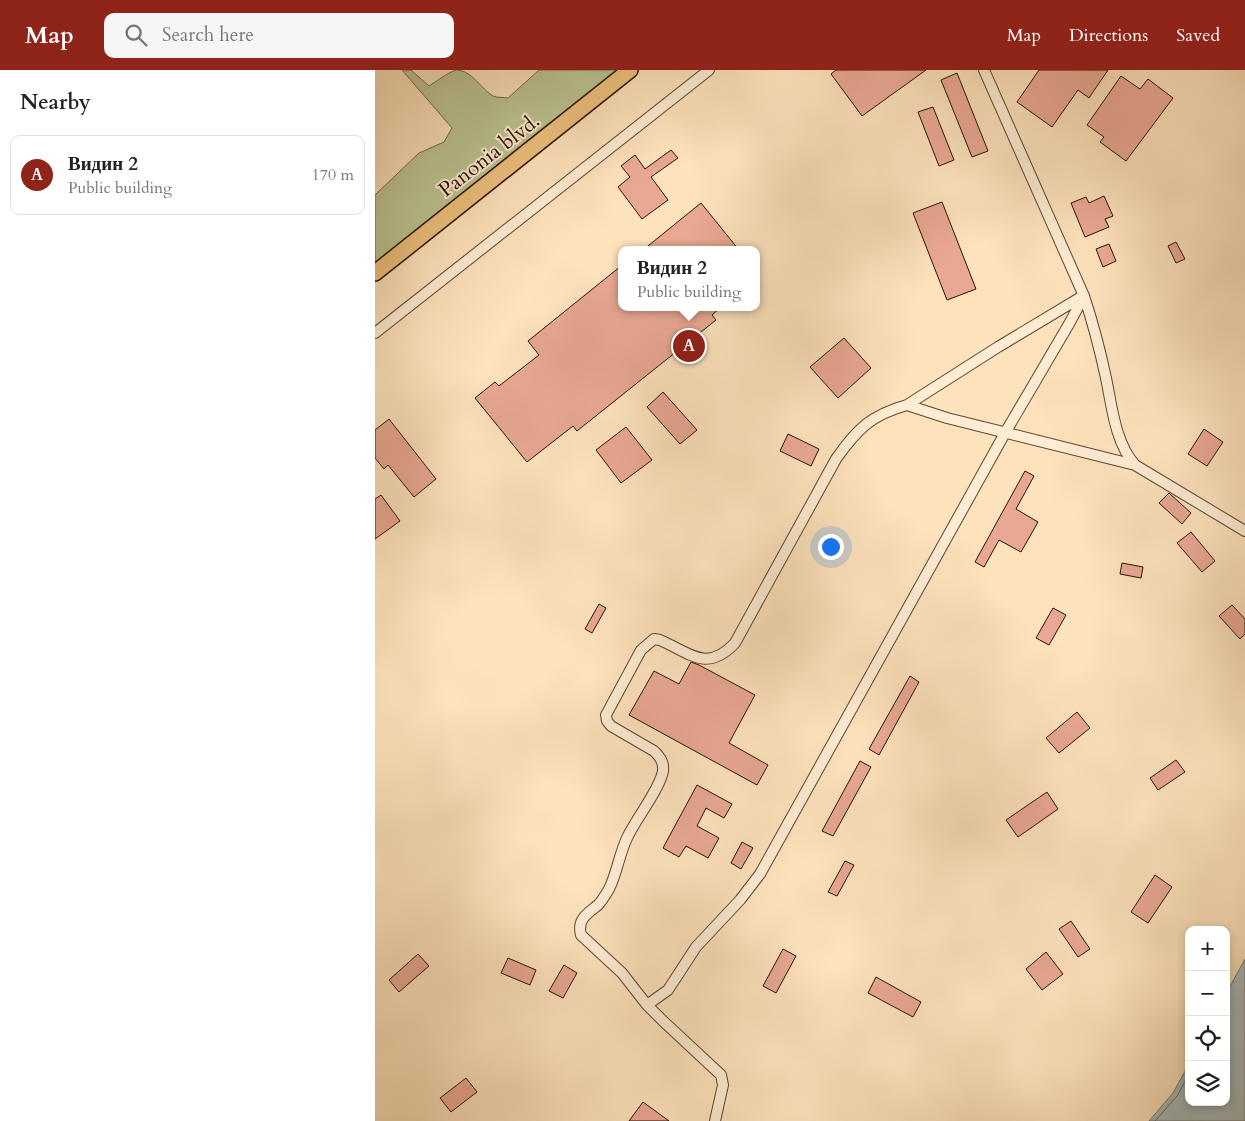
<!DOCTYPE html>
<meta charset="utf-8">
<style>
body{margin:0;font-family:Cardo,serif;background:#f6f6f6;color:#222}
.controls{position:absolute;right:15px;bottom:15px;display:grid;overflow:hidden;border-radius:10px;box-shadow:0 2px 8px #0003}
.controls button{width:45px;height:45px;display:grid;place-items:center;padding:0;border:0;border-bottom:1px solid #e0e0e0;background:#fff;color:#222;font:25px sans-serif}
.you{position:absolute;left:455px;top:476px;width:18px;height:18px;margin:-12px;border:4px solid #fff;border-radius:50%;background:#1a73e8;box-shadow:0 0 0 8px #1a73e833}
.badge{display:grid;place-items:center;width:32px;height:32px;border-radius:50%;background:#8f2418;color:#fff;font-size:16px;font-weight:700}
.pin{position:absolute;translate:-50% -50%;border:2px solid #fff;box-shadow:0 1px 5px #0006}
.popup{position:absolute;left:243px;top:176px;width:142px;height:65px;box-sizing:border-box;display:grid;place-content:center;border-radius:10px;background:#fff;filter:drop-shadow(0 1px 4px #0005);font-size:16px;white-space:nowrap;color:#767676}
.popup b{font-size:19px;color:#222}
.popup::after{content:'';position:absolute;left:50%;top:100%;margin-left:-10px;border:10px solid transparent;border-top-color:#fff}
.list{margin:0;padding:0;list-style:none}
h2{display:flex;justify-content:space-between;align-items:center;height:65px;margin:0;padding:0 20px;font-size:21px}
h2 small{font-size:16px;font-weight:400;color:#767676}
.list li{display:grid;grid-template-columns:32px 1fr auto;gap:15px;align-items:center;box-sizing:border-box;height:80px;margin:0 10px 10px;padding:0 10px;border:1px solid #e0e0e0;border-radius:10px}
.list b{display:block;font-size:19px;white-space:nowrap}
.list p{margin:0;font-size:16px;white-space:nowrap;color:#767676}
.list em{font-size:16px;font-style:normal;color:#767676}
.icon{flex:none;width:28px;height:28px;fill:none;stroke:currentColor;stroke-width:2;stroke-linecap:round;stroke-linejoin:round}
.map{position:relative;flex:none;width:870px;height:1051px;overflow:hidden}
header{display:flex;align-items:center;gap:30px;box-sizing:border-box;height:70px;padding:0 25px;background:#8f2418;color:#fff}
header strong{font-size:24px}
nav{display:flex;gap:28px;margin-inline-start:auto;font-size:18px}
.search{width:350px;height:45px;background:#f6f6f6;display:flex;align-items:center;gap:12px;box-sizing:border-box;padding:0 18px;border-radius:10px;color:#767676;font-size:19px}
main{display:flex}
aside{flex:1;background:#fff}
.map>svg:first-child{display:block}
.green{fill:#bcc493;stroke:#726a4a}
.water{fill:#a5babd;stroke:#737672}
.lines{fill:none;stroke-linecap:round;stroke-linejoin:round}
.shore{stroke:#676660;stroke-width:1}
.building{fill:#e9a893;stroke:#291102}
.minor-casing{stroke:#5e4530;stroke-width:12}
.primary-casing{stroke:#291102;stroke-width:18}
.minor{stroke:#feecd3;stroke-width:10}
.primary{stroke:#eec17e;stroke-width:15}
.labels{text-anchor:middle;stroke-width:4;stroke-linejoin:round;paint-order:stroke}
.street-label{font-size:21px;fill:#291102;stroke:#feecd3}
</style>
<header>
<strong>Map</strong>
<div class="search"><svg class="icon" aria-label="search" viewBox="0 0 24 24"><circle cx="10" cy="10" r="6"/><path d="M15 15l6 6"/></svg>Search here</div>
<nav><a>Map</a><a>Directions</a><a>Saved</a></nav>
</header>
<main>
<aside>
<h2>Nearby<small></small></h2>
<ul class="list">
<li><span class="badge">A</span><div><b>Видин 2</b><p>Public building</p></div><em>170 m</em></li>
</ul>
</aside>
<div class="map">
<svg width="870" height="1051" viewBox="0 0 870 1051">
<rect width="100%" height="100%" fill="#fde2bc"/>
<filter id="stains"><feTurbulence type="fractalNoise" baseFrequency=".004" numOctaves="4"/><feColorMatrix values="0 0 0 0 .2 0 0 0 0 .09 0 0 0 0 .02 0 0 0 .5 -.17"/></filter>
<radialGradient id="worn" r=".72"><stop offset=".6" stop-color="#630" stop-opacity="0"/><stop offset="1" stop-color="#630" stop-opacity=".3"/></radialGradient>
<path class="green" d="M27 0H36L54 16C62 11 72 3 81 0 97 0 106 19 118 26 122 28 128 27 133 28L164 0H255L0 203V125L44 83 69 72 77 58Z"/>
<path class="water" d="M870 889V1051H774L798 1023 814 994V1032H851V924Z"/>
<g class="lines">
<path class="shore" d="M780 1051 802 1026 814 1004"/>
</g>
<path class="building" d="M461 0H551L487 46 456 4Z
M664 0H733L714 28 703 20 677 57 642 32Z
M582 3 613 81 597 87 566 10Z
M746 6 765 19 773 9 798 28 751 91 725 72 729 67 712 55Z
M558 37 579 90 564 96 543 42Z
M296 80 303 88 276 107 293 130 267 149 243 117 255 107 246 96 260 85 270 99Z
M729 126 738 146 730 149 734 157 710 167 696 133 711 127 714 133Z
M567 132 601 219 572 230 538 143Z
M326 133 364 180H268Z
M801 172 810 189 801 193 793 176Z
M734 174 741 191 728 197 721 179Z
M246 196V237H346L337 245 341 250 202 361 198 356 152 392 100 328 120 312 124 316 164 285 153 271Z
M469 268 496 298 463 328 435 297Z
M288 322 322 360 305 374 272 337Z
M14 349 61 409 39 427 13 395 9 399 0 388V360Z
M251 357 277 390 246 413 221 380Z
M829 359 848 372 832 396 813 384Z
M413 364 444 379 436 396 405 381Z
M650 401 659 406 641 439 663 452 646 482 624 470 609 497 600 492Z
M794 423 816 443 807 454 784 433Z
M6 425 25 451 0 469V429Z
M816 462 840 491 827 502 802 473Z
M747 493 768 497 766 508 745 504Z
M224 534 231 538 217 563 210 559Z
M857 535 870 549V564L865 569 844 546Z
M678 538 691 545 674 575 661 568Z
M316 592 324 595 380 625 354 673 393 695 382 715 254 645 279 601 304 614Z
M535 606 544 612 504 685 494 679Z
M702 642 715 658 684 683 671 668Z
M801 690 810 702 783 720 775 708Z
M485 691 496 697 458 766 447 761Z
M322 715 357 734 349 748 331 738 322 756 344 768 333 788 311 776 304 787 288 778Z
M672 722 683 739 643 767 631 750Z
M367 772 378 778 366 799 356 793Z
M470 791 479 795 462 826 453 822Z
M780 805 797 817 773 853 756 842Z
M696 851 715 879 703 887 684 859Z
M408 879 421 886 401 923 388 916Z
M671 882 688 904 667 920 651 899Z
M43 884 54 896 24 922 14 910Z
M133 888 161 900 155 915 126 903Z
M189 895 202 903 188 928 174 921Z
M501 907 546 932 538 947 493 923Z
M91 1008 102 1022 76 1042 65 1028Z
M268 1032 294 1051H254Z"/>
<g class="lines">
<g class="minor-casing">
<path id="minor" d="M609 0 709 226C718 253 725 280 731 308 737 337 740 372 760 395
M708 226 623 277 532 335 572 348 760 395 870 461
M0 263 334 0
M272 935 293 920 321 877 365 830 385 804 630 363 694 254 709 226
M340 1051 348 1015 346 1005 287 950 272 935 247 903 206 865C202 849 212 844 223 835 227 831 231 824 234 819 242 803 244 785 252 768 260 750 285 719 288 701 289 692 285 687 279 681L236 656 232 651 231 645 266 580 279 569 285 570C315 583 332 603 360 573L461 389C482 359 496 345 532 335"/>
</g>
<g class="primary-casing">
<path id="primary" d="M0 203 255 0"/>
</g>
<use href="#minor" class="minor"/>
<use href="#primary" class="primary"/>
</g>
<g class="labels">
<g class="street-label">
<text transform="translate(114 85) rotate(-38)" y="7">Panonia blvd.</text>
</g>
</g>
<rect width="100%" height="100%" filter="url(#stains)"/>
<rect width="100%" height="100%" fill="url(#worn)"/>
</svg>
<div class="controls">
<button>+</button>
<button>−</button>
<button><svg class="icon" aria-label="locate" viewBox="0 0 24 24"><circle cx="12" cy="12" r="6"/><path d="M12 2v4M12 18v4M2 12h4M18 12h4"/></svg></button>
<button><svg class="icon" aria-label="layers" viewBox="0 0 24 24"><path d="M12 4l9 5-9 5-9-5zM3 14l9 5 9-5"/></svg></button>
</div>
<div class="you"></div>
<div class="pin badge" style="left:314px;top:276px">A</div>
<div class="popup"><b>Видин 2</b>Public building</div>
</div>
</main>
